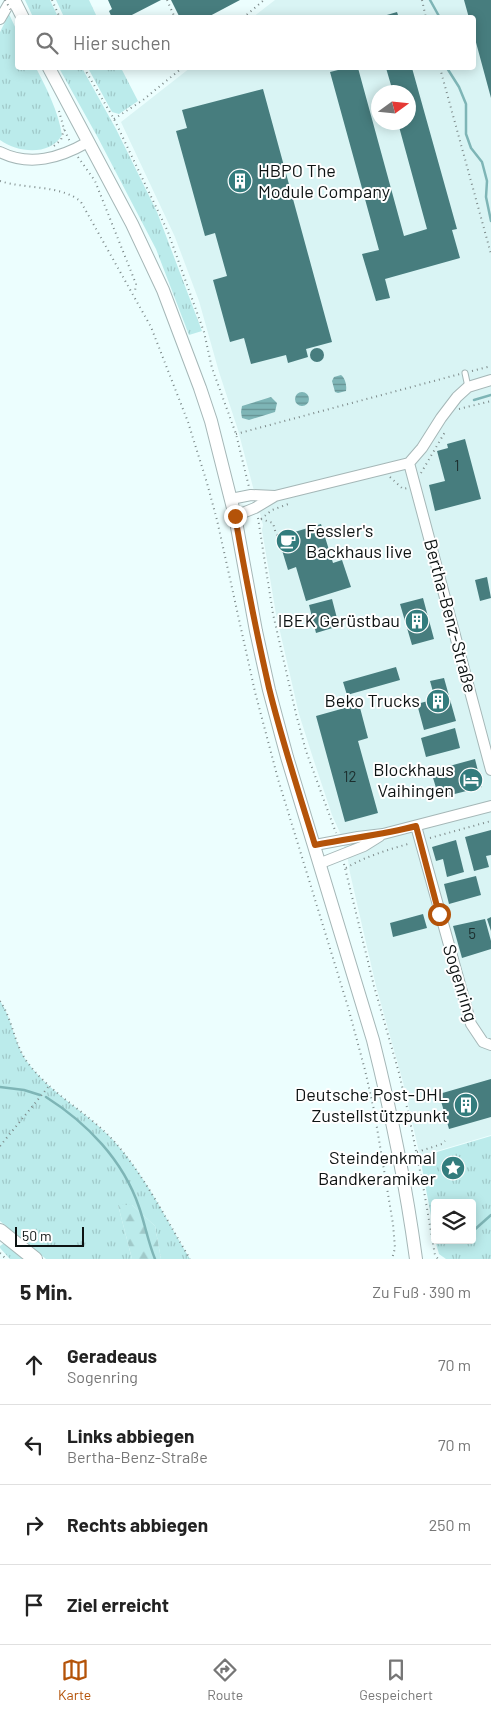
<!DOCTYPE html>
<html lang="de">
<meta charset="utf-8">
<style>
body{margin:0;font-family:Barlow,sans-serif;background:#f6f6f6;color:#222}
.controls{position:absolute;right:15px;bottom:15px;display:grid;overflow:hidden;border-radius:5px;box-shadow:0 2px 12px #0003}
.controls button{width:45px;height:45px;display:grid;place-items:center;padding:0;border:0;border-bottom:1px solid #e0e0e0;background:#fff;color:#222;font:25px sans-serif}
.compass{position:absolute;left:371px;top:85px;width:45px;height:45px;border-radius:50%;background:#fff;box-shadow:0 2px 12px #0003;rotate:75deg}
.scale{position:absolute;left:15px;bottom:12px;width:69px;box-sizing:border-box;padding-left:5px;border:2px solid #0d1313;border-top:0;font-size:14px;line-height:18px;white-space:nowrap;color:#0d1313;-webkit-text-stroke:4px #fff;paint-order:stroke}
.stop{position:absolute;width:15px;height:15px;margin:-11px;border:4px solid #b45309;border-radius:50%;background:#fff}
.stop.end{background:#b45309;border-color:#fff;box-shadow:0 1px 5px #0008}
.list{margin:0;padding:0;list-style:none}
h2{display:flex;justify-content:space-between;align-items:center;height:65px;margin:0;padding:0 20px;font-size:21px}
h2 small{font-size:16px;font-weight:400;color:#767676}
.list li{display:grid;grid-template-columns:32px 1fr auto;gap:15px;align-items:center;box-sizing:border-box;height:80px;padding:0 20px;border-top:1px solid #e0e0e0}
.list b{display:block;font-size:19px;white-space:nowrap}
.list p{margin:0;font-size:16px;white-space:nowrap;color:#767676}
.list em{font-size:16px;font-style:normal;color:#767676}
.icon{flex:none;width:28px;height:28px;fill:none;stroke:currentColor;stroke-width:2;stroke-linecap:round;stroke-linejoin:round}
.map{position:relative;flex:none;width:491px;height:1259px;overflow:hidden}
.search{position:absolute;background:#fff;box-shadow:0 2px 12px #0003;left:15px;right:15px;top:15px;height:55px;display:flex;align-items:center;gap:12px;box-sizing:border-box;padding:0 18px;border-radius:5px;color:#767676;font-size:19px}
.sheet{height:385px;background:#fff}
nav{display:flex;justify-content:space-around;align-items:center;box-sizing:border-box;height:70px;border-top:1px solid #e0e0e0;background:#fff;font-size:14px;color:#767676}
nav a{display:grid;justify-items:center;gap:2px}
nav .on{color:#b45309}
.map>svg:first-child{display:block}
.built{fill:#d9f4f4;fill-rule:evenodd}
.grass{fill:url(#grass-tufts)}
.forest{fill:url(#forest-firs)}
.water{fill:url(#water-rules)}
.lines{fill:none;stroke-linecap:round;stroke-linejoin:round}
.stream{stroke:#7eb5b6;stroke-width:2.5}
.building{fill:#477d7e}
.service-casing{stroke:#a5b7b7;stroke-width:7}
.minor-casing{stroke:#a5b7b7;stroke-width:12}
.tertiary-casing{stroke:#a5b7b7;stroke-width:14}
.secondary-casing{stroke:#a5b7b7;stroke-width:16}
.path{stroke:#7d8a8a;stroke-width:2;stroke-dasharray:1 4;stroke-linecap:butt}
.service{stroke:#fff;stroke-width:5}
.minor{stroke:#fff;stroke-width:10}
.tertiary{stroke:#fff;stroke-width:12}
.secondary{stroke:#fff;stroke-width:14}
.path-bridge{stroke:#7d8a8a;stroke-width:2;stroke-dasharray:1 4;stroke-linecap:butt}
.route{stroke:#b45309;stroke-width:6}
.labels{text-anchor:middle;stroke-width:4;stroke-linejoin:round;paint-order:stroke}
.number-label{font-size:15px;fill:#1c2e2e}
.poi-label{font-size:18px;fill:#0d1313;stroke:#fff;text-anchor:end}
.street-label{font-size:18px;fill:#0d1313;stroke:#fff}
</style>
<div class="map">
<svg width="491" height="1259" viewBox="0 0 491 1259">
<defs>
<pattern id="grass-tufts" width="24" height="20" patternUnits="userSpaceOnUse" patternTransform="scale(1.25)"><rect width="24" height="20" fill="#bbebeb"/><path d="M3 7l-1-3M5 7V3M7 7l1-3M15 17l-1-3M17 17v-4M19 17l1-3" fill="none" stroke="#a0c9c9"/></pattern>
<pattern id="forest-firs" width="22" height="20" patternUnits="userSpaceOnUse" patternTransform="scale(1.25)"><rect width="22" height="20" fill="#bbebeb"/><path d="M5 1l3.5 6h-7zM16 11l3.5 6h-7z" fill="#a0c9c9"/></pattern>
<pattern id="water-rules" width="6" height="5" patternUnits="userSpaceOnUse" patternTransform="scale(1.25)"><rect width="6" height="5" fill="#7eb5b6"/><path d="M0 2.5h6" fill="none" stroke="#669293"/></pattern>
</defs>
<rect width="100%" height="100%" fill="#ecfefe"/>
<path class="built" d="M275 0H491V1135L420 1156 403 1082 376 986 350 873 348 860 341 835 332 815 313 758 299 714 276 614 262 530 263 525 238 430 219 372 199 301 175 237 121 122 190 68H474V18L253 17ZM378 92H408V122H378Z"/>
<path class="grass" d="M25 0H50L58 17H33Z
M56 0H89L97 17H64Z
M9 14 17 31 18 68H36C47 89 58 111 62 135 50 156 18 153 0 140V32Z
M59 68H82L116 129 157 212 202 331 189 335 156 249 97 136Z
M88 68H121L138 101 119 114 112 112Z
M0 1001C13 1020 14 1045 28 1063 51 1094 87 1112 113 1140 145 1175 166 1219 190 1259H161L155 1226 132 1205H118L132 1259H46L0 1221Z
M491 1136V1259H446L439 1254 435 1240H472V1203H435V1237L420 1157Z
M6 1242 27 1259H10L0 1248V1246Z"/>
<path class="forest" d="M118 1205H132L155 1226 161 1259H132Z"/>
<path class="water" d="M341 375C345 378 347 385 346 391L338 393 335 392 332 381 334 377Z
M295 399a7 7 0 1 1 14 0a7 7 0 1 1-14 0Z
M271 397 277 403 275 412 249 420 242 418 241 412 242 406Z"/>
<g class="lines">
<path class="stream" d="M430 0 440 18
M447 68 459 87 466 104V134L471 148 482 162 487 181 486 197 491 221
M474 400 491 395
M0 1087 24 1090 40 1095
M46 1097C87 1123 123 1160 139 1207 145 1224 148 1242 155 1259
M473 1231 491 1215"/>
</g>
<path class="building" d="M108 0H161L126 18H112L109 11 112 9Z
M171 0H240L206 18H180Z
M464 0H491V98L474 35V18H469Z
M397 12 399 18H380V17Z
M346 68H358L404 236 427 229 398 123 408 122V92H393L386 68H412L457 229 452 230 460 258 385 279 390 298 376 301 362 254 379 250 330 72Z
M263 89 332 342 306 349 308 357 288 363 286 355 251 364 244 338 230 342 213 280 227 276 215 233 205 236 176 131 187 128 182 110Z
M310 355a7 7 0 1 1 14 0a7 7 0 1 1-14 0Z
M465 439 481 499 435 511 429 485 445 481 437 451 448 448 447 444Z
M321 524 333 563 342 560 351 587 306 601 296 567 288 570 278 537Z
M487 577 491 598 480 601 475 580Z
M423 598 434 639 412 645 400 604Z
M332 599 339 626 316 633 309 605Z
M396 667 400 680 347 695 343 682Z
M444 678 456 721 424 730 417 704 435 699 430 681Z
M359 704 368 738 358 741 378 813 345 822 316 716Z
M455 728 460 748 426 757 421 738Z
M475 759 482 787 439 798 431 771Z
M491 830V855L486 856 489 867 474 871 465 837Z
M456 840 464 872 447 877 443 859 436 861 432 847Z
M476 876 481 895 449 904 444 884Z
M423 914 427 928 393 937 390 923Z
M491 917V931L487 919Z
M485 919 491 941V949L462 958 453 926Z
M491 1079V1117L449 1129 439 1094Z"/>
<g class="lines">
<g class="service-casing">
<path id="service" d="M465 373 468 387"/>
</g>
<g class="minor-casing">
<path id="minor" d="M0 19 11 0
M0 152C30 167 60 158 88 142
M409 463 491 770
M231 499 251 495 275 496 409 463 422 448 441 418 457 397 468 387 491 380
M235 516 255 508 275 496
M416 826 471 1024 483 1042 491 1045
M315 845 358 837 383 834 491 806
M321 863 364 846 380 836"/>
</g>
<g class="tertiary-casing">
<path id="tertiary" d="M14 0 23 18
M49 68 132 224 163 290 200 388 211 421 235 516 256 631 269 690 287 757 373 1040C391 1112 406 1185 416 1259"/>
</g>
<g class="secondary-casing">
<path id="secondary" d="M0 1231 35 1259"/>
</g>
<path class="path" d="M52 0 60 18
M167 0 175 18
M422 0 426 18
M243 18 264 0
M84 68 114 119 168 232 204 332 212 368 236 434 249 487
M440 68 491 254
M59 111 64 129 70 142
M114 119 143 100 182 68
M54 146 61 140 64 129
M78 157 95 181 136 284 135 291 133 292
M0 181C24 189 63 185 81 202L151 327 188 422 207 483 217 520 255 692 278 779 348 1007 365 1070 374 1110 393 1224 395 1248 392 1259
M472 371 491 366
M459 409 491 401
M236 434 460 374
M421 473 445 432
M390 477 403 489 408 488
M258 518 273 614 296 714 306 751 336 833
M261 519 272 510 291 503
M261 519 273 523 276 534 280 537
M430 838 491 821
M344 864 374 986 399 1073 409 1116 424 1191 435 1255 438 1259
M346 868C366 856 388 850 411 843
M0 1001C13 1020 14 1045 28 1063 51 1094 87 1112 113 1140 144 1175 166 1219 190 1259
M0 1146 49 1086
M417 1152 442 1144 445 1141
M0 1253 6 1259"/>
<use href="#service" class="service"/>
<use href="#minor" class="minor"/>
<use href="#tertiary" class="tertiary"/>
<use href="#secondary" class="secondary"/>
<path class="path-bridge" d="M5 0 12 12"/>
</g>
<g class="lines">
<path class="route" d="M235 516C245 574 256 631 269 688 282 741 299 793 315 845 349 838 383 835 416 826L439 914"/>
</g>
<defs>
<g id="building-disc" transform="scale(1.25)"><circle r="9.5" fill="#337c7d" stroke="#fff"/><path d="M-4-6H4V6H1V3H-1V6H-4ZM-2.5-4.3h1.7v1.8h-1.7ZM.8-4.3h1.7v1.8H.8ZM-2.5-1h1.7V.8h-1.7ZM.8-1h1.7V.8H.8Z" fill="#fff"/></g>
<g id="cafe-disc" transform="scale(1.25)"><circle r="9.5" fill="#337c7d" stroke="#fff"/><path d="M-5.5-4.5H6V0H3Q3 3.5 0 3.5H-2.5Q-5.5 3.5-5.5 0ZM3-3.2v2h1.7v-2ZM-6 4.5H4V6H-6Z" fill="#fff"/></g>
<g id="hotel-disc" transform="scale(1.25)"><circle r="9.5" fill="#337c7d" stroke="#fff"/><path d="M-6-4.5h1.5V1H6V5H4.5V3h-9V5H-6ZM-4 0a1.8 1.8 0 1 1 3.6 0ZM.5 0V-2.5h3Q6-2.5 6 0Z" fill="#fff"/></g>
<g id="sight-disc" transform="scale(1.25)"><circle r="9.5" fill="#337c7d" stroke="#fff"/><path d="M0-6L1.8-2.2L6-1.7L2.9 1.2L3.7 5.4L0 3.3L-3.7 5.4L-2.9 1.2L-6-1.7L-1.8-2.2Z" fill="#fff"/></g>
</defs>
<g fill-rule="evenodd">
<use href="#building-disc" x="240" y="181"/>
<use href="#cafe-disc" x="288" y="541"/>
<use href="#building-disc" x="417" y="621"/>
<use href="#building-disc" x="438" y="701"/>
<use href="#hotel-disc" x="471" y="780"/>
<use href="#building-disc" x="466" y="1105"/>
<use href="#sight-disc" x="453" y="1168"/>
</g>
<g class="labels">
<g class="number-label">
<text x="457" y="471">1</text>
<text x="350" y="782">12</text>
<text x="472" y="939">5</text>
</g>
<g class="poi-label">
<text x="258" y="177" text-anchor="start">HBPO The<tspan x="258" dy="21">Module Company</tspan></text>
<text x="306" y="537" text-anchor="start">Fessler's<tspan x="306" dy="21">Backhaus live</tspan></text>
<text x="400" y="627">IBEK Gerüstbau</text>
<text x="420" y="707">Beko Trucks</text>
<text x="454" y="776">Blockhaus<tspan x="454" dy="21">Vaihingen</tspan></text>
<text x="448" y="1101">Deutsche Post-DHL<tspan x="448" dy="21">Zustellstützpunkt</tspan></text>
<text x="436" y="1164">Steindenkmal<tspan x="436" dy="21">Bandkeramiker</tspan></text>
</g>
<g class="street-label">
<text transform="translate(450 616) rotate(75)" y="6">Bertha-Benz-Straße</text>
<text transform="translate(460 983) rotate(73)" y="6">Sogenring</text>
</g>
</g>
</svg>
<div class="controls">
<button><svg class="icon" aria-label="layers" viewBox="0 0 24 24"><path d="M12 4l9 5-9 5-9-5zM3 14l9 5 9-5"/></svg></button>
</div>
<svg class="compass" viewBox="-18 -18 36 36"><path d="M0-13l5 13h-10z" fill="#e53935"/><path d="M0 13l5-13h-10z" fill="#767676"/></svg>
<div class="scale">50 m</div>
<div class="stop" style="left:439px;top:914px"></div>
<div class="stop end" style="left:235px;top:516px"></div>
<div class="search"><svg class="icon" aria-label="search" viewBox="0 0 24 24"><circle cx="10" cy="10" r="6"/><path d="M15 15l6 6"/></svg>Hier suchen</div>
</div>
<section class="sheet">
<h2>5 Min.<small>Zu Fuß · 390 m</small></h2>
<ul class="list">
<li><svg class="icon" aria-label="ahead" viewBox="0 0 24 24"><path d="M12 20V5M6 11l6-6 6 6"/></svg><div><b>Geradeaus</b><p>Sogenring</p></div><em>70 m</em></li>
<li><svg class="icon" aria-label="left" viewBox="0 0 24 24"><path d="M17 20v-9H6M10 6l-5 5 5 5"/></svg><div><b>Links abbiegen</b><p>Bertha-Benz-Straße</p></div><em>70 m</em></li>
<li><svg class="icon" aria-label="right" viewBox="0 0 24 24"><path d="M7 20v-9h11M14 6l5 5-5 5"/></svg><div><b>Rechts abbiegen</b></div><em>250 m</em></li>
<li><svg class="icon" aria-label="arrive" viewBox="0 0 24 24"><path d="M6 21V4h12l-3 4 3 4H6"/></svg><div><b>Ziel erreicht</b></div></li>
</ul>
</section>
<nav>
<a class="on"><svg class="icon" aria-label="map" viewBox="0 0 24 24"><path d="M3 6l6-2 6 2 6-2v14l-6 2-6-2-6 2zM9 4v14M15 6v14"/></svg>Karte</a>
<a><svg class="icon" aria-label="directions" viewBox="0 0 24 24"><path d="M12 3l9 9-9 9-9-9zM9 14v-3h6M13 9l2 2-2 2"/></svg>Route</a>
<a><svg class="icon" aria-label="saved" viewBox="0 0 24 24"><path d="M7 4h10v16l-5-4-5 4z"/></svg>Gespeichert</a>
</nav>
